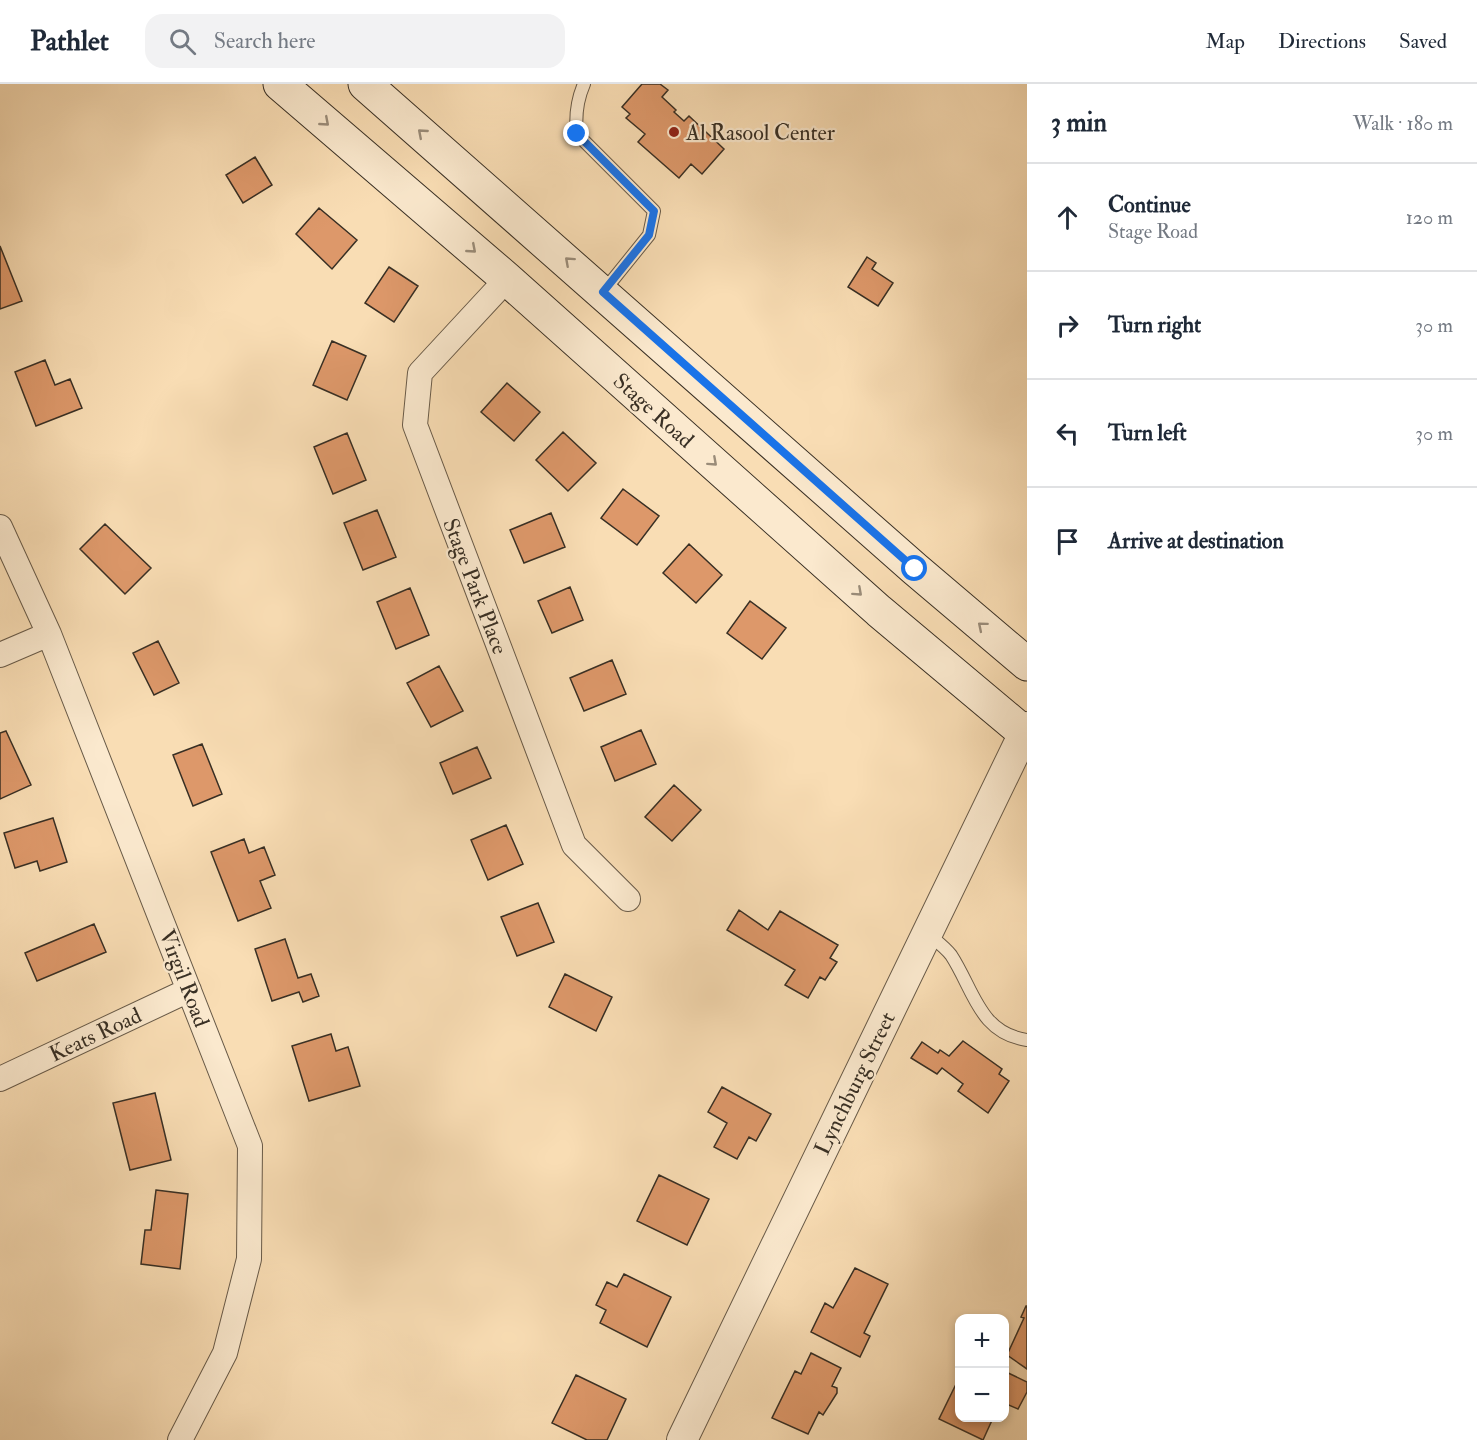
<!DOCTYPE html>
<meta charset="utf-8">
<style>
body{margin:0;font-family:"IM FELL Double Pica",serif;background:#f2f2f3;color:#1f2937}
.controls{position:absolute;right:18px;bottom:18px;display:grid;overflow:hidden;border-radius:12px;box-shadow:0 3px 9px #0003}
.controls button{width:54px;height:54px;display:grid;place-items:center;padding:0;border:0;border-bottom:2px solid #e0e1e3;background:#fff;color:#1f2937;font:30px sans-serif}
.stop{position:absolute;width:18px;height:18px;margin:-14px;border:4px solid #1a73e8;border-radius:50%;background:#fff}
.stop.end{background:#1a73e8;border-color:#fff;box-shadow:0 2px 6px #0008}
.list{margin:0;padding:0;list-style:none}
h2{display:flex;justify-content:space-between;align-items:center;height:78px;margin:0;padding:0 24px;font-size:26px}
h2 small{font-size:20px;font-weight:400;color:#747a83}
.list li{display:grid;grid-template-columns:39px 1fr auto;gap:18px;align-items:center;box-sizing:border-box;height:108px;padding:0 24px;border-top:2px solid #e0e1e3}
.list b{display:block;font-size:22px;white-space:nowrap}
.list p{margin:0;font-size:20px;white-space:nowrap;color:#747a83}
.list em{font-size:20px;font-style:normal;color:#747a83}
.icon{flex:none;width:33px;height:33px;fill:none;stroke:currentColor;stroke-width:2;stroke-linecap:round;stroke-linejoin:round}
.map{position:relative;flex:none;width:1027px;height:1356px;overflow:hidden}
header{display:flex;align-items:center;gap:36px;box-sizing:border-box;height:84px;padding:0 30px;background:#fff;border-bottom:2px solid #e0e1e3}
header strong{font-size:28px}
nav{display:flex;gap:33px;margin-inline-start:auto;font-size:21px}
.search{width:420px;height:54px;background:#f2f2f3;display:flex;align-items:center;gap:15px;box-sizing:border-box;padding:0 21px;border-radius:18px;color:#747a83;font-size:22px}
main{display:flex}
aside{flex:1;background:#fff}
.map>svg:first-child{display:block}
.building{fill:#dd986a;stroke:#382f24;stroke-width:1.5}
.lines{fill:none;stroke-linecap:round;stroke-linejoin:round}
.service-casing{stroke:#685a48;stroke-width:14}
.minor-casing{stroke:#685a48;stroke-width:26}
.tertiary-casing{stroke:#685a48;stroke-width:32}
.secondary-casing{stroke:#382f24;stroke-width:35}
.service{stroke:#fbe9ce;stroke-width:12}
.minor{stroke:#fbe9ce;stroke-width:24}
.tertiary{stroke:#fbe9ce;stroke-width:30}
.secondary{stroke:#fbe9ce;stroke-width:33}
.oneway{stroke:#9a8c79}
.route{stroke:#1a73e8;stroke-width:8}
.poi-dot{fill:#8f2418;stroke:#fbe9ce;stroke-width:2}
.labels{text-anchor:middle;stroke-width:4.5;stroke-linejoin:round;paint-order:stroke}
.poi-label{font-size:22px;fill:#382f24;stroke:#fbe9ce;text-anchor:start}
.street-label{font-size:22px;fill:#382f24;stroke:#fbe9ce}
</style>
<header>
<strong>Pathlet</strong>
<div class="search"><svg class="icon" aria-label="search" viewBox="0 0 24 24"><circle cx="10" cy="10" r="6"/><path d="M15 15l6 6"/></svg>Search here</div>
<nav><a>Map</a><a>Directions</a><a>Saved</a></nav>
</header>
<main>
<div class="map">
<svg width="1027" height="1356" viewBox="0 0 1027 1356">
<rect width="100%" height="100%" fill="#f9ddb4"/>
<filter id="stains"><feTurbulence type="fractalNoise" baseFrequency=".00333" numOctaves="4"/><feColorMatrix values="0 0 0 0 .2 0 0 0 0 .09 0 0 0 0 .02 0 0 0 .5 -.17"/></filter>
<radialGradient id="worn" r=".72"><stop offset=".6" stop-color="#630" stop-opacity="0"/><stop offset="1" stop-color="#630" stop-opacity=".3"/></radialGradient>
<path class="building" d="M642 0H660L668 6 662 13 676 26 674 28 684 37 689 32 724 65 702 90 691 80 679 94 638 58 645 50 626 34 630 30 622 23Z
M255 73 272 101 243 119 226 91Z
M319 124 357 156 332 185 296 150Z
M0 162 22 217 0 225Z
M867 173 876 179 872 185 893 199 878 222 848 203Z
M389 183 418 202 394 238 365 219Z
M332 257 366 272 347 316 313 301Z
M45 276 55 301 70 295 82 324 36 342 15 288Z
M507 299 540 328 514 357 481 328Z
M563 348 596 379 568 407 536 376Z
M347 349 366 396 333 410 314 363Z
M623 405 659 432 637 461 601 434Z
M377 426 396 473 363 486 344 439Z
M551 429 565 463 524 479 510 446Z
M105 440 151 484 125 510 80 465Z
M689 460 722 491 696 519 663 489Z
M570 503 583 536 552 549 538 517Z
M410 504 429 551 396 565 377 518Z
M750 517 786 544 762 575 727 549Z
M158 557 179 599 154 611 133 569Z
M612 576 626 610 584 627 570 594Z
M439 582 463 627 431 643 407 599Z
M641 646 656 680 615 697 601 663Z
M6 647 31 701 0 715V649Z
M202 660 222 710 193 722 173 671Z
M477 663 491 694 453 710 440 679Z
M674 701 701 726 672 757 645 733Z
M53 734 67 778 40 787 37 777 15 784 4 749Z
M506 741 523 780 488 796 471 756Z
M244 755 249 769 264 763 275 791 260 797 271 824 238 837 211 768Z
M538 819 554 858 517 872 501 833Z
M739 826 768 846 780 827 838 861 830 874 837 878 825 896 820 893 808 914 785 901 795 886 727 846Z
M94 840 106 868 37 897 25 869Z
M285 855 298 894 311 890 319 912 303 918 299 908 272 917 255 865Z
M565 890 612 913 596 947 549 923Z
M331 950 336 967 348 963 360 1002 309 1017 292 962Z
M963 957 1002 985 999 990 1009 997 988 1029 958 1007 963 1000 942 984 937 990 911 974 922 958 938 969 940 966 949 972Z
M722 1003 771 1030 756 1057 749 1053 737 1075 714 1063 727 1039 708 1028Z
M155 1009 171 1076 130 1086 113 1019Z
M659 1091 709 1115 687 1161 637 1137Z
M156 1106 188 1110 180 1185 141 1180 145 1146H151Z
M855 1184 888 1200 864 1249 870 1252 860 1273 811 1248 825 1219 833 1224Z
M624 1190 671 1213 647 1263 600 1239 606 1226 596 1221 607 1198 617 1203Z
M1026 1222H1027V1285L1007 1271 1024 1234 1021 1233Z
M811 1269 841 1284 832 1302 837 1304V1309L823 1331 819 1328 808 1350 772 1334 795 1287 801 1290Z
M1004 1287 1027 1298V1308L1018 1325 1004 1319Z
M576 1291 626 1315 607 1356H587L552 1339Z
M960 1292V1334H993L983 1356 939 1335Z"/>
<g class="lines">
<g class="service-casing">
<path id="service" d="M584 0C577 16 575 32 577 50L654 127 649 151 603 208
M927 849C935 856 945 863 951 871 974 906 979 949 1027 956"/>
</g>
<g class="minor-casing">
<path id="minor" d="M507 195 420 289 415 341 574 761 628 815
M0 443 49 550 250 1062 249 1175 225 1269 180 1356
M0 571 49 550
M0 995 189 906"/>
</g>
<g class="tertiary-casing">
<path id="tertiary" d="M682 1356 1027 643"/>
</g>
<g class="secondary-casing">
<path id="secondary" d="M280 0 507 195 879 527 1027 651
M365 0 915 485 1027 580"/>
</g>
<use href="#service" class="service"/>
<use href="#minor" class="minor"/>
<use href="#tertiary" class="tertiary"/>
<use href="#secondary" class="secondary"/>
</g>
<defs><path id="oneway-chevron" d="M-2-3.5L2.5 0L-2 3.5" fill="none" stroke-width="1.6" stroke-linecap="round" stroke-linejoin="round" transform="scale(1.5)"/></defs>
<g class="oneway">
<use href="#oneway-chevron" transform="translate(325 38) rotate(41)"/>
<use href="#oneway-chevron" transform="translate(422 49) rotate(-139)"/>
<use href="#oneway-chevron" transform="translate(472 165) rotate(41)"/>
<use href="#oneway-chevron" transform="translate(569 177) rotate(-138)"/>
<use href="#oneway-chevron" transform="translate(713 378) rotate(42)"/>
<use href="#oneway-chevron" transform="translate(858 508) rotate(42)"/>
<use href="#oneway-chevron" transform="translate(982 542) rotate(-140)"/>
</g>
<g class="lines">
<path class="route" d="M577 50 654 127 649 151 603 208 915 485"/>
</g>
<circle class="poi-dot" cx="674" cy="48" r="6"/>
<g class="labels">
<g class="poi-label">
<text x="686" y="56">Al Rasool Center</text>
</g>
<g class="street-label">
<text transform="translate(654 326) rotate(42)" y="8">Stage Road</text>
<text transform="translate(476 502) rotate(69)" y="8">Stage Park Place</text>
<text transform="translate(185 894) rotate(69)" y="8">Virgil Road</text>
<text transform="translate(95 950) rotate(-25)" y="8">Keats Road</text>
<text transform="translate(854 999) rotate(-64)" y="8">Lynchburg Street</text>
</g>
</g>
<rect width="100%" height="100%" filter="url(#stains)"/>
<rect width="100%" height="100%" fill="url(#worn)"/>
</svg>
<div class="controls">
<button>+</button>
<button>−</button>
</div>
<div class="stop" style="left:915px;top:485px"></div>
<div class="stop end" style="left:577px;top:50px"></div>
</div>
<aside>
<h2>3 min<small>Walk · 180 m</small></h2>
<ul class="list">
<li><svg class="icon" aria-label="ahead" viewBox="0 0 24 24"><path d="M12 20V5M6 11l6-6 6 6"/></svg><div><b>Continue</b><p>Stage Road</p></div><em>120 m</em></li>
<li><svg class="icon" aria-label="right" viewBox="0 0 24 24"><path d="M7 20v-9h11M14 6l5 5-5 5"/></svg><div><b>Turn right</b></div><em>30 m</em></li>
<li><svg class="icon" aria-label="left" viewBox="0 0 24 24"><path d="M17 20v-9H6M10 6l-5 5 5 5"/></svg><div><b>Turn left</b></div><em>30 m</em></li>
<li><svg class="icon" aria-label="arrive" viewBox="0 0 24 24"><path d="M6 21V4h12l-3 4 3 4H6"/></svg><div><b>Arrive at destination</b></div></li>
</ul>
</aside>
</main>
